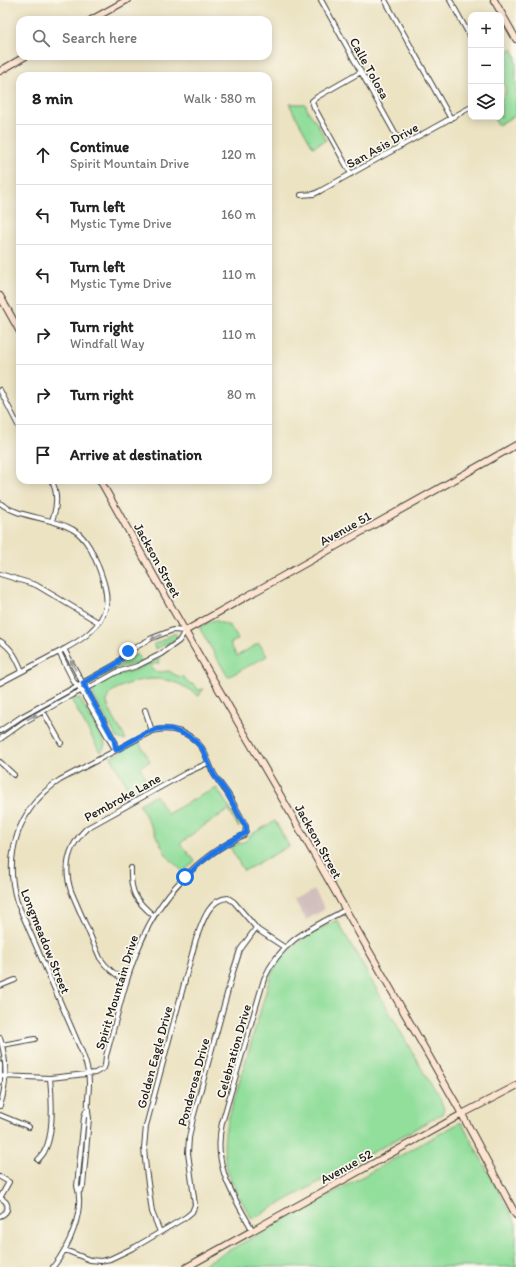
<!DOCTYPE html>
<meta charset="utf-8">
<style>
body{margin:0;font-family:Itim,sans-serif;background:#f6f6f6;color:#222}
.controls{position:absolute;right:12px;top:12px;display:grid;overflow:hidden;border-radius:8px;box-shadow:0 2px 10px #0003}
.controls button{width:36px;height:36px;display:grid;place-items:center;padding:0;border:0;border-bottom:1px solid #e0e0e0;background:#fff;color:#222;font:20px sans-serif}
.stop{position:absolute;width:12px;height:12px;margin:-9px;border:3px solid #1a73e8;border-radius:50%;background:#fff}
.stop.end{background:#1a73e8;border-color:#fff;box-shadow:0 1px 4px #0008}
.list{margin:0;padding:0;list-style:none}
h2{display:flex;justify-content:space-between;align-items:center;height:52px;margin:0;padding:0 16px;font-size:17px}
h2 small{font-size:13px;font-weight:400;color:#767676}
.list li{display:grid;grid-template-columns:26px 1fr auto;gap:12px;align-items:center;box-sizing:border-box;height:60px;padding:0 16px;border-top:1px solid #e0e0e0}
.list b{display:block;font-size:15px;white-space:nowrap}
.list p{margin:0;font-size:13px;white-space:nowrap;color:#767676}
.list em{font-size:13px;font-style:normal;color:#767676}
.icon{flex:none;width:22px;height:22px;fill:none;stroke:currentColor;stroke-width:2;stroke-linecap:round;stroke-linejoin:round}
.map{position:relative;flex:none;width:516px;height:1267px;overflow:hidden}
.search{position:absolute;background:#fff;box-shadow:0 2px 10px #0003;left:16px;top:16px;width:256px;height:44px;display:flex;align-items:center;gap:10px;box-sizing:border-box;padding:0 14px;border-radius:12px;color:#767676;font-size:15px}
.panel{position:absolute;background:#fff;box-shadow:0 2px 10px #0003;left:16px;top:72px;width:256px;height:412px;border-radius:12px}
.map>svg:first-child{display:block}
.industrial{fill:#d1bfbd}
.green{fill:#92de9b;stroke:#577d5c}
.lines{fill:none;stroke-linecap:round;stroke-linejoin:round}
.street-casing{stroke:#3b3a35;stroke-width:6}
.secondary-casing{stroke:#3b3a35;stroke-width:8}
.street{stroke:#fff;stroke-width:4}
.secondary{stroke:#fde4d1;stroke-width:6}
.oneway{fill:#999}
.route{stroke:#1a73e8;stroke-width:5}
.labels{text-anchor:middle;stroke-width:3.5;stroke-linejoin:round;paint-order:stroke}
.street-label{font-size:13px;fill:#1c1c1c;stroke:#fbf7ec}
</style>
<div class="map">
<svg width="516" height="1267" viewBox="0 0 516 1267">
<rect width="100%" height="100%" fill="#fbf7ec"/>
<filter id="ink" filterUnits="userSpaceOnUse"><feTurbulence type="fractalNoise" baseFrequency=".025" numOctaves="2"/><feDisplacementMap in="SourceGraphic" scale="8" xChannelSelector="R" yChannelSelector="G"/><feConvolveMatrix kernelMatrix="1 2 1 2 8 2 1 2 1" color-interpolation-filters="sRGB"/></filter>
<filter id="wash" filterUnits="userSpaceOnUse"><feTurbulence type="fractalNoise" baseFrequency=".012" numOctaves="4" result="noise"/><feDisplacementMap in="SourceGraphic" scale="16" xChannelSelector="R" yChannelSelector="G"/><feGaussianBlur stdDeviation="0.9" result="paint"/><feColorMatrix in="noise" values="0 0 0 0 0 0 0 0 0 0 0 0 0 0 0 0 0 1.4 0 .05"/><feComposite in="paint" operator="in"/></filter>
<g filter="url(#wash)">
<rect width="100%" height="100%" fill="#ece3c3"/>
<path class="industrial" d="M314 890 325 909 306 920 295 901Z"/>
<path class="green" d="M512 49 516 56V115L498 125 493 117H501V100C509 90 505 87 501 78 499 73 501 60 501 54Z
M289 104H305L308 111 316 122 326 140 313 147Z
M214 620 230 626 238 639 230 644 237 656 259 643 267 656 228 677 200 629 201 626Z
M175 633 177 636V638L156 649V648L153 645Z
M137 654 142 662 119 668 104 676 113 669Z
M160 658 159 663 154 664 151 666 152 670 158 672 169 671 177 676 184 677 188 683 195 685 198 690 203 689 199 696C194 693 189 689 183 686 162 675 139 678 118 688 113 691 107 694 107 701 106 707 122 732 126 739L124 740 117 738 93 695 94 688 117 675 138 669Z
M74 698 80 699 105 744 103 750 100 752 71 699Z
M139 742 150 761 140 767 151 787 133 797 111 757Z
M217 788 238 822 239 828 229 810C212 820 195 831 180 844L195 861 183 872 167 856 139 804 156 795 167 814 198 797Z
M275 821 289 846 244 871 230 847 246 841 252 834Z
M337 920 444 1108 442 1114 252 1219C233 1186 219 1167 226 1127L271 975C289 943 307 936 337 920Z
M461 1122 516 1223V1267H199Z"/>
</g>
<g filter="url(#ink)">
<g class="lines">
<g class="street-casing">
<path id="street" d="M321 0 402 146
M385 0 451 119
M450 0 471 38
M351 174 314 107 312 101 317 97 361 72
M301 195 314 194 320 191 471 107
M0 390 20 429
M51 480C59 493 57 507 52 521
M0 503C19 518 51 517 72 529 87 537 94 555 100 571 104 582 108 594 106 606 104 616 97 626 90 632 81 641 68 647 57 653 38 663 19 673 0 683
M0 574 36 585 98 622
M0 641C12 648 17 659 22 671
M64 649 114 740 116 750
M59 652 74 682 78 685 113 746
M145 710 152 731
M43 711 61 743
M0 731 21 717 115 665 129 651 152 638 173 630 185 631 179 641 161 654 137 666 117 672 90 687 72 695 24 722 0 739
M0 762 14 775
M131 868C130 893 136 901 154 916
M127 981C115 975 107 969 100 958L71 891C63 866 68 846 87 828L186 773 208 763
M0 986 15 980
M0 1038C7 1060 7 1084 0 1106
M2 1045 35 1039
M0 1064V1082
M0 1076 50 1078 95 1073 104 1068 105 1065 106 1056C117 1018 125 978 141 942 160 896 198 856 244 835 246 831 247 828 245 824 239 814 234 804 228 794 223 787 218 781 214 774 209 765 207 756 202 748 191 732 171 726 152 731L60 780C18 808 3 855 17 902L82 1052C86 1062 89 1072 89 1083 89 1095 86 1106 89 1118L83 1186 79 1192
M0 1115 29 1127
M38 1160C40 1157 44 1154 45 1150 54 1134 52 1096 50 1078
M0 1177 9 1182 0 1198
M0 1198C10 1202 10 1212 0 1216
M253 1231C233 1195 212 1166 222 1123L264 979C281 940 310 929 345 910
M160 1232 152 1212 146 1169 144 1148 146 1126 196 939C202 924 208 899 228 898L234 902 258 930 284 947
M65 1250 90 1260 101 1261 110 1259 135 1247 186 1217 192 1212 195 1205 188 1153 189 1138 193 1118 233 972 240 950 256 928
M53 1267C69 1247 85 1211 77 1186L84 1117 86 1111"/>
</g>
<g class="secondary-casing">
<path id="secondary" d="M494 0 516 39
M91 20 127 0
M0 71 26 56
M0 296 20 332
M100 480 185 631 279 793 458 1107 516 1215
M185 631 516 445
M187 1267 462 1114 516 1086"/>
</g>
<use href="#street" class="street"/>
<use href="#secondary" class="secondary"/>
</g>
<defs><path id="oneway-solid" d="M-6-.8H1V-3.2L6.5 0L1 3.2V.8H-6Z"/></defs>
<g class="oneway">
<use href="#oneway-solid" transform="translate(156 637) rotate(156)"/>
<use href="#oneway-solid" transform="translate(73 665) rotate(-118)"/>
<use href="#oneway-solid" transform="translate(32 717) rotate(-29)"/>
</g>
</g>
<g class="lines" filter="url(#ink)">
<path class="route" d="M128 651 115 665 83 683 114 740 116 750 146 733 158 729H171L187 735 193 739 202 748 214 775 227 793 246 827V832L244 834C222 845 202 860 185 877"/>
</g>
<g class="labels">
<g class="street-label">
<text transform="translate(370 68) rotate(61)" y="5">Calle Tolosa</text>
<text transform="translate(382 145) rotate(-29)" y="5">San Asis Drive</text>
<text transform="translate(345 528) rotate(-29)" y="5">Avenue 51</text>
<text transform="translate(158 560) rotate(61)" y="5">Jackson Street</text>
<text transform="translate(122 797) rotate(-29)" y="5">Pembroke Lane</text>
<text transform="translate(319 841) rotate(61)" y="5">Jackson Street</text>
<text transform="translate(46 941) rotate(68)" y="5">Longmeadow Street</text>
<text transform="translate(116 992) rotate(-73)" y="5">Spirit Mountain Drive</text>
<text transform="translate(233 1051) rotate(-74)" y="5">Celebration Drive</text>
<text transform="translate(154 1057) rotate(-75)" y="5">Golden Eagle Drive</text>
<text transform="translate(193 1082) rotate(-75)" y="5">Ponderosa Drive</text>
<text transform="translate(346 1166) rotate(-29)" y="5">Avenue 52</text>
</g>
</g>
</svg>
<div class="controls">
<button>+</button>
<button>−</button>
<button><svg class="icon" aria-label="layers" viewBox="0 0 24 24"><path d="M12 4l9 5-9 5-9-5zM3 14l9 5 9-5"/></svg></button>
</div>
<div class="stop" style="left:185px;top:877px"></div>
<div class="stop end" style="left:128px;top:651px"></div>
<div class="search"><svg class="icon" aria-label="search" viewBox="0 0 24 24"><circle cx="10" cy="10" r="6"/><path d="M15 15l6 6"/></svg>Search here</div>
<section class="panel">
<h2>8 min<small>Walk · 580 m</small></h2>
<ul class="list">
<li><svg class="icon" aria-label="ahead" viewBox="0 0 24 24"><path d="M12 20V5M6 11l6-6 6 6"/></svg><div><b>Continue</b><p>Spirit Mountain Drive</p></div><em>120 m</em></li>
<li><svg class="icon" aria-label="left" viewBox="0 0 24 24"><path d="M17 20v-9H6M10 6l-5 5 5 5"/></svg><div><b>Turn left</b><p>Mystic Tyme Drive</p></div><em>160 m</em></li>
<li><svg class="icon" aria-label="left" viewBox="0 0 24 24"><path d="M17 20v-9H6M10 6l-5 5 5 5"/></svg><div><b>Turn left</b><p>Mystic Tyme Drive</p></div><em>110 m</em></li>
<li><svg class="icon" aria-label="right" viewBox="0 0 24 24"><path d="M7 20v-9h11M14 6l5 5-5 5"/></svg><div><b>Turn right</b><p>Windfall Way</p></div><em>110 m</em></li>
<li><svg class="icon" aria-label="right" viewBox="0 0 24 24"><path d="M7 20v-9h11M14 6l5 5-5 5"/></svg><div><b>Turn right</b></div><em>80 m</em></li>
<li><svg class="icon" aria-label="arrive" viewBox="0 0 24 24"><path d="M6 21V4h12l-3 4 3 4H6"/></svg><div><b>Arrive at destination</b></div></li>
</ul>
</section>
</div>
